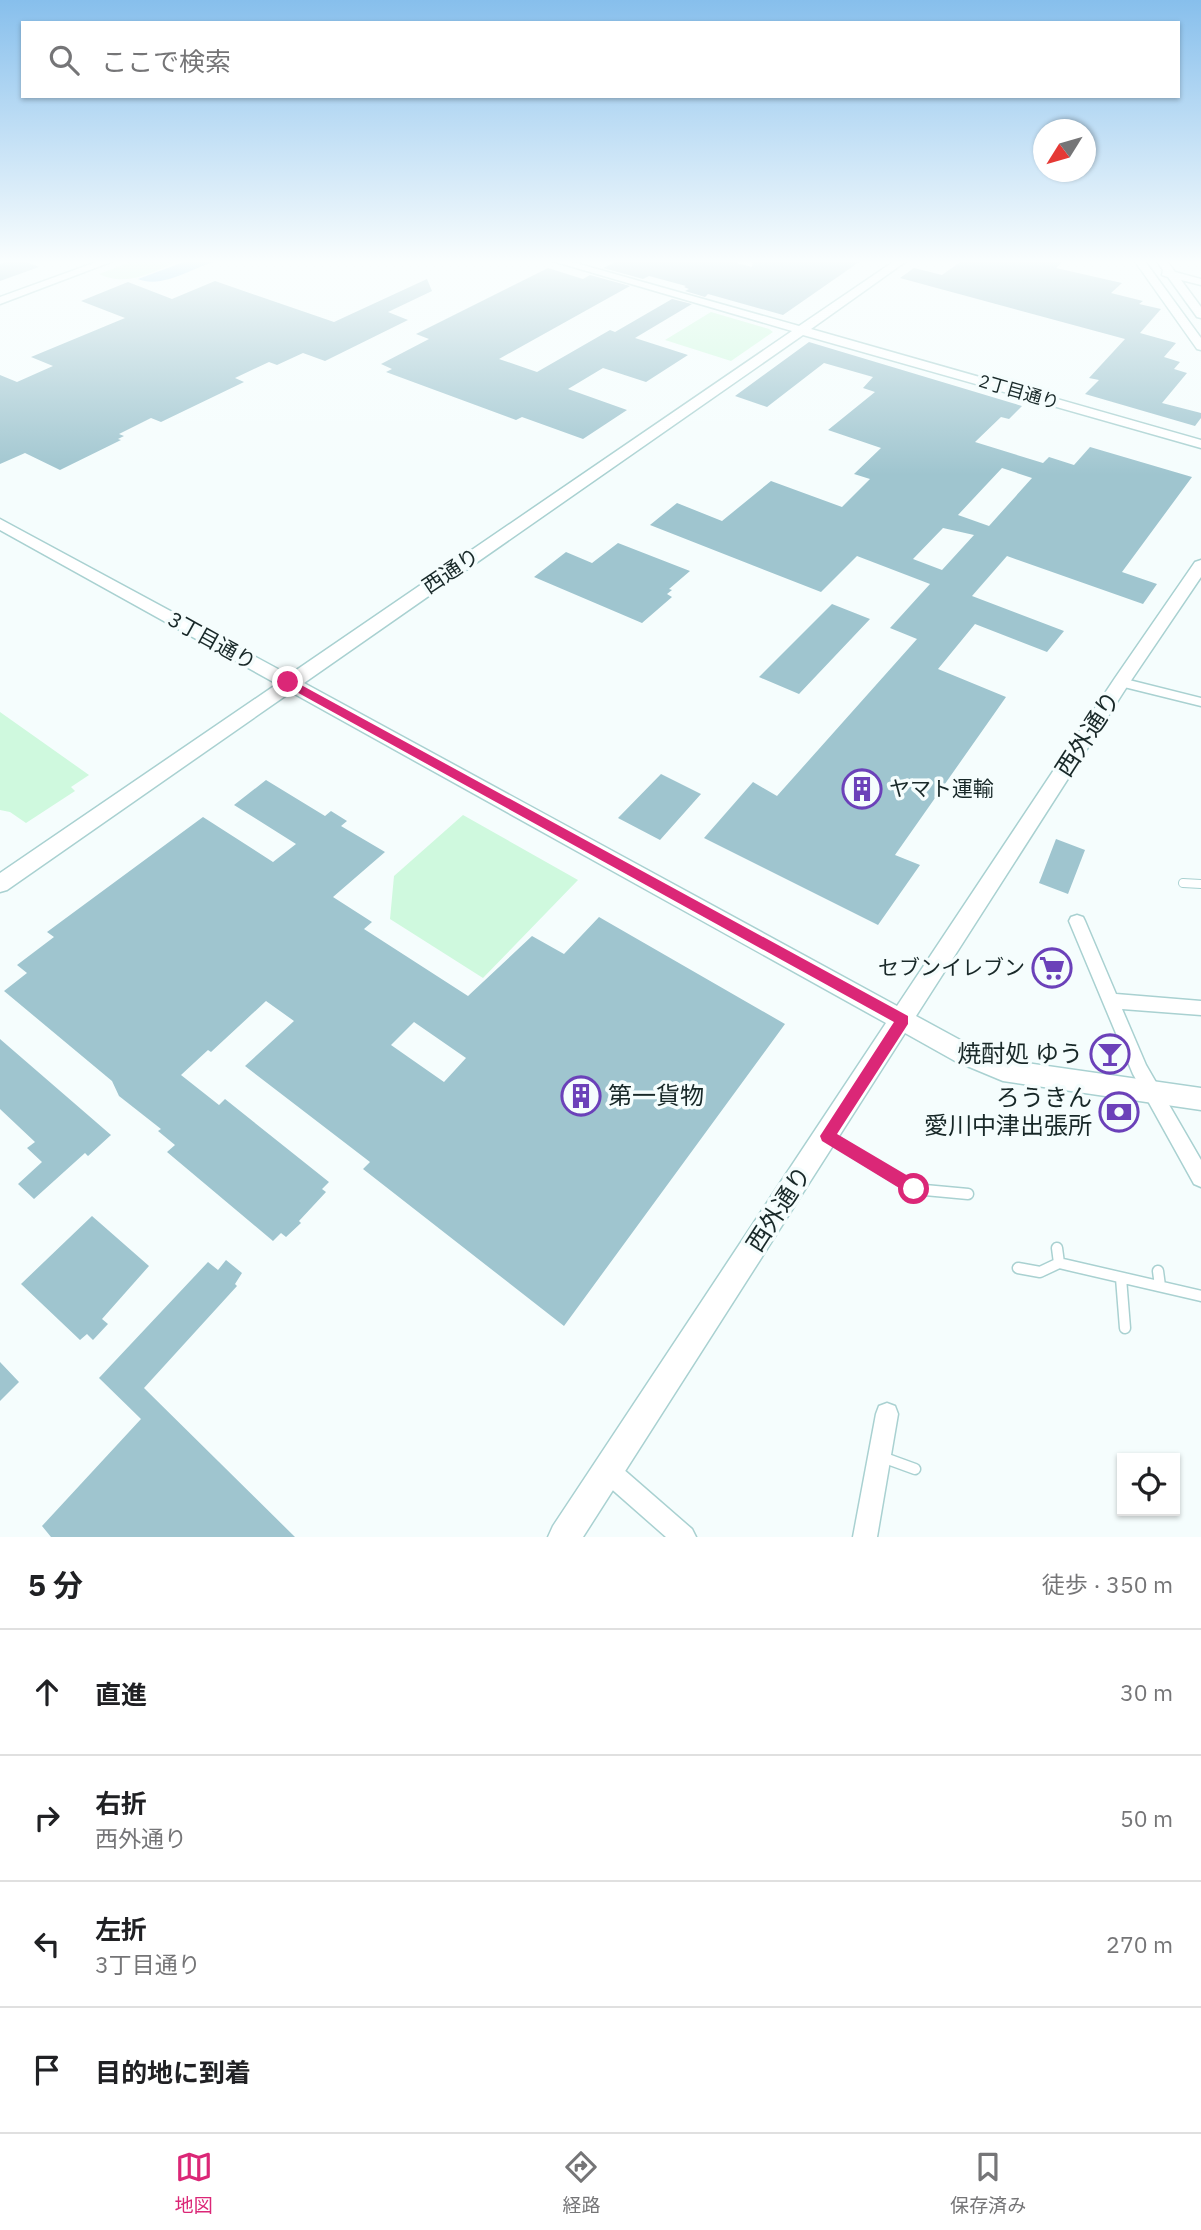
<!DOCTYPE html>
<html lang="ja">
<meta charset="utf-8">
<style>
body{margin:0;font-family:"IBM Plex Sans","Noto Sans JP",sans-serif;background:#f2f2f2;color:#202124}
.controls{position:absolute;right:21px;bottom:21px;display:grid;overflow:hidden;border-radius:0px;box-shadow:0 2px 5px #0004}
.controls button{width:63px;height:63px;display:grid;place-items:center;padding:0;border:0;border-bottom:2px solid #e0e0e0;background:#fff;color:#202124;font:35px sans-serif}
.compass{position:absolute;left:1033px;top:119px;width:63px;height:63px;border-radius:50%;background:#fff;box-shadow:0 2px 5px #0004;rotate:233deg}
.stop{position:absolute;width:21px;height:21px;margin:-16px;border:5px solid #db2777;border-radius:50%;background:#fff}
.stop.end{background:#db2777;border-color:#fff;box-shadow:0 2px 7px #0008}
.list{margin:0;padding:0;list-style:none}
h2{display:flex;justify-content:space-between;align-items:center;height:91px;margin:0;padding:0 28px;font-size:30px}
h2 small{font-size:23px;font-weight:400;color:#757577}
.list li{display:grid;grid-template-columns:46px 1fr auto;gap:21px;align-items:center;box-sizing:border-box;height:126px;padding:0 28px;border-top:2px solid #e0e0e0}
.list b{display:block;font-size:26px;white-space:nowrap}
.list p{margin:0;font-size:23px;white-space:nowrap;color:#757577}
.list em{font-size:23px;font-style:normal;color:#757577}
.icon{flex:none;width:38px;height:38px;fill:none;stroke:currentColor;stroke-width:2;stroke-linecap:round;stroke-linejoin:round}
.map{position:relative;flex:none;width:1201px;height:1537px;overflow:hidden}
.search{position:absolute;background:#fff;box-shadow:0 2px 5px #0004;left:21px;right:21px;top:21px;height:77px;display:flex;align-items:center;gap:18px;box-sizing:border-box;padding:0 24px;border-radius:0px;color:#757577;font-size:26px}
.sheet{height:595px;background:#fff}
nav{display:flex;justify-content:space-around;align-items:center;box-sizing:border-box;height:98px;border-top:2px solid #e0e0e0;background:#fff;font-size:19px;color:#757577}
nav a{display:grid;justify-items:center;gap:4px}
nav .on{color:#db2777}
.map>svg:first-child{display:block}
.green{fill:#cff9de}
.water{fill:#96cff1}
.building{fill:#9fc5cf;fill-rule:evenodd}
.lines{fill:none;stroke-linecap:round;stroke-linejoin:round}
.service-far1-casing{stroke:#a9d1d1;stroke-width:10}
.service-casing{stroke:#a9d1d1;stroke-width:13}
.minor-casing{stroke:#a9d1d1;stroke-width:3}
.tertiary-casing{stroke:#a9d1d1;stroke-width:3}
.service-far1{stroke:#fff;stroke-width:8}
.service{stroke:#fff;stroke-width:10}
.minor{fill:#fff;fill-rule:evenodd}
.tertiary{fill:#fff;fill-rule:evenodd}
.route{fill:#db2777}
.labels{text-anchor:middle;stroke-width:7;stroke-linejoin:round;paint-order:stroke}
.far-street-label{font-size:18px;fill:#182828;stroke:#f5fdfd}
.street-label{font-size:21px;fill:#182828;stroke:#f5fdfd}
.poi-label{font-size:21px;fill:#182828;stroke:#f5fdfd;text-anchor:start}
.near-street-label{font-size:24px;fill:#182828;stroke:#f5fdfd}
.near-poi-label{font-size:24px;fill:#182828;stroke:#f5fdfd;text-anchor:end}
</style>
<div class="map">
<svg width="1201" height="1537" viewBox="0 0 1201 1537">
<rect width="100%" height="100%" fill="#f5fdfd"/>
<path class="green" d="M136 260H181C154 271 128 288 99 274Z
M711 312 769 329 773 332 731 361 665 340Z
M0 712 89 775 71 787 75 791 26 823 10 812 0 810Z
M463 815 578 880 483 978 390 919 394 876Z"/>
<path class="water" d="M189 260H221C196 265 163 290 138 279Z"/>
<path class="building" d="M13 260H21L39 267 0 281V264Z
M619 260 734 262 752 267 753 260H862L783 315 708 294 705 297 685 291 689 289 684 287 686 286 649 276 643 279 603 268Z
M963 260H1065L1056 268 1122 283 1111 293 1143 301 1139 304 1161 309 1140 333 1176 343 1164 357 1180 362 1174 369 1187 373 1162 403 1201 413V418L1195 426 1085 394 1099 380 1089 378 1125 339 900 278 914 268 942 275Z
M548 268 583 279 590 275 630 286 499 359 537 372 610 330 615 332 672 299 692 304 635 338 688 355 646 382 603 368 568 389 627 410 583 439 522 417 516 420 386 372 392 369 381 364 429 339 416 334Z
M427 279 432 291 388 312 408 320 325 361 303 353 277 365 269 362 235 378 244 382 161 422 151 418 119 434 124 436 118 439 121 440 60 470 25 453 0 464V375L17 382 53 366 31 357 125 318 81 301 128 282 172 299 215 281 334 322Z
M809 342 1022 406 1009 419 1001 417 975 442 1043 463 1049 457 1074 465 1090 447 1192 477 1122 572 1157 584 1143 604 1007 556 972 596 1064 631 1047 652 975 624 938 669 1006 697 895 855 920 865 878 925 704 838 753 782 777 796 917 639 890 628 930 584 857 556 821 592 650 525 677 503 722 521 771 481 842 507 870 479 854 474 881 448 828 430 875 392 863 388 873 377 824 363 767 407 735 396ZM1002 468 1032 478 989 526 958 515ZM943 528 974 535 942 570 913 559Z
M618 543 690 571 669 589 672 590 667 594 672 597 642 623 534 577 566 552 592 563Z
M832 604 870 619 799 694 759 677Z
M661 774 701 794 660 840 618 818Z
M266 780 325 816 331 811 347 821 341 826 385 852 333 897 372 922 364 929 468 996 532 936 564 954 599 917 785 1024 564 1326 363 1169 370 1162 245 1066 294 1021 266 1001 211 1052 208 1050 181 1075 219 1105 225 1099 329 1182 322 1189 326 1192 299 1221 301 1223 286 1237 281 1233 273 1241 167 1152 175 1145 158 1131 161 1129 119 1096 112 1081 4 991 27 973 17 965 54 937 47 932 203 817 273 862 296 844 234 805ZM414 1022 466 1058 444 1082 391 1045Z
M1056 839 1085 850 1068 894 1039 883Z
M0 1039 111 1135 88 1156 85 1153 34 1199 18 1184 42 1162 27 1148 35 1142 0 1109Z
M92 1216 149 1266 102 1319 108 1324 93 1340 87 1334 80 1340 21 1284Z
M226 1260 242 1273 235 1284 237 1286 144 1388 295 1537H51L42 1526 141 1419 99 1378 208 1262 218 1270Z
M0 1362 19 1382 0 1401Z"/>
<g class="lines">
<g class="service-far1-casing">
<path id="service-far1" d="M1183 883 1201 884"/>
</g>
<g class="service-casing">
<path id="service" d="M829 1137 914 1189 968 1194
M1057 1248 1059 1263
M1018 1268 1040 1272 1059 1263 1201 1296
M1158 1271 1160 1286
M1121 1278 1125 1328
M882 1457 915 1469"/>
</g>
<g class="minor-casing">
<path id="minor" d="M1121 678 1201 698V706L1116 685 1115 682 1116 679Z
M1077 915 1083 917 1085 921 1116 994 1201 1001V1015L1122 1009 1146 1065 1201 1160V1187L1194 1184 1133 1074 1069 921 1071 917Z
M887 1403 895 1406 898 1414 877 1537H853L876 1414 879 1406Z
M607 1459 615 1462 692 1529 696 1537H666L599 1478 596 1470 599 1462Z"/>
</g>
<g class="tertiary-casing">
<path id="tertiary" d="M102 260H116L0 304V297Z
M549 260H565L799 326 896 260H908L811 329 1201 440V448L803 335 304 683 897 1006 1115 678 1195 562 1201 560V577L1128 685 916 1016 973 1047 1005 1060 1201 1088V1110L1003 1081 955 1061 905 1033 583 1537H548L553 1526 886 1023 291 692 7 890 0 892V873L277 684 0 530V519L289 675 792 331Z
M1134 260H1144L1201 338V350L1197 349Z
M1156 260H1166L1175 272 1201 279V285L1181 280 1201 307V318L1197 317 1168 277 1162 275 1163 270Z"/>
</g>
<use href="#service-far1" class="service-far1"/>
<use href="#service" class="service"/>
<use href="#minor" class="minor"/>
<use href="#tertiary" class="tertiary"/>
</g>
<linearGradient id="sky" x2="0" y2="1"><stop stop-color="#87bfec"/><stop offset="0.55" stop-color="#fafefe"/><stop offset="1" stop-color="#fafefe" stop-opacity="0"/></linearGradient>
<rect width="1201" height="475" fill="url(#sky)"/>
<path class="route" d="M284 680H292L908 1016V1024L837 1134 920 1183 922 1189 920 1194 914 1196 909 1194 822 1141 820 1136 894 1022 284 685Z"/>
<defs>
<g id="building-ring" transform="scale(2.0125)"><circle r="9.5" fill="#f5fdfd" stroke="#6b41b9" stroke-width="1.5"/><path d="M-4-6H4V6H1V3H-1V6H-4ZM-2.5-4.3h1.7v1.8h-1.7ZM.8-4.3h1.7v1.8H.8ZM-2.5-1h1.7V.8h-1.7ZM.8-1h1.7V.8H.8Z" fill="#6b41b9"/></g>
<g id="supermarket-ring" transform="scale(2.0125)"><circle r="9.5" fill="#f5fdfd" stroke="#6b41b9" stroke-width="1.5"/><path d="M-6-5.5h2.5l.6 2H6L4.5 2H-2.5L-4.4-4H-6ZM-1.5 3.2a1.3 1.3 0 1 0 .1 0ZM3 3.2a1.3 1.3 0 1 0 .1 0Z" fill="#6b41b9"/></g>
<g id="bar-ring" transform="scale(2.0125)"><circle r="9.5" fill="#f5fdfd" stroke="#6b41b9" stroke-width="1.5"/><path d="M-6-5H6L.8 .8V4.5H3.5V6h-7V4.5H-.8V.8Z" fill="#6b41b9"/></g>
<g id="bank-ring" transform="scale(2.0125)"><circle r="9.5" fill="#f5fdfd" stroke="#6b41b9" stroke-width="1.5"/><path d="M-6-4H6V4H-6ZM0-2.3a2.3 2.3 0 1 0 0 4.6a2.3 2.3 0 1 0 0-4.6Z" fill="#6b41b9"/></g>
</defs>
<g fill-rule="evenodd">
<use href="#building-ring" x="862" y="789"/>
<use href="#supermarket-ring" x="1052" y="968"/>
<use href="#bar-ring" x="1110" y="1054"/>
<use href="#building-ring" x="581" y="1096"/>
<use href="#bank-ring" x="1119" y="1112"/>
</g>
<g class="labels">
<g class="far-street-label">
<text transform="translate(1019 392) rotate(16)" y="6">2丁目通り</text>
</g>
<g class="street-label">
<text transform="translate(451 571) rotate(-34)" y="7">西通り</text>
<text transform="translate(212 641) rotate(29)" y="7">3丁目通り</text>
</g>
<g class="poi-label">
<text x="889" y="796">ヤマト運輸</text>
<text x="1025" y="975" text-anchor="end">セブンイレブン</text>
</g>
<g class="near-street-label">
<text transform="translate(1088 734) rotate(-57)" y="8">西外通り</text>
<text transform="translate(779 1209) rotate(-57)" y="8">西外通り</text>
</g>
<g class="near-poi-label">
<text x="1083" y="1062">焼酎処 ゆう</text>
<text x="608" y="1104" text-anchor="start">第一貨物</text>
<text x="1092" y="1106">ろうきん<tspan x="1092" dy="28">愛川中津出張所</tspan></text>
</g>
</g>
</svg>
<div class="controls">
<button><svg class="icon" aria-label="locate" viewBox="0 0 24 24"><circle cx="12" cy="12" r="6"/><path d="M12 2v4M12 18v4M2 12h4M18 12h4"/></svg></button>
</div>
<svg class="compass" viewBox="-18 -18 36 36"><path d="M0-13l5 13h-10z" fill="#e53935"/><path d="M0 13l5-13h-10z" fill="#757577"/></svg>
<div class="stop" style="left:914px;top:1189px"></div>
<div class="stop end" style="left:288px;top:682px"></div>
<div class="search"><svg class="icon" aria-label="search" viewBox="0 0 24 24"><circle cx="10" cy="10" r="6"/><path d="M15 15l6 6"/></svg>ここで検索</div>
</div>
<section class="sheet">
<h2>5 分<small>徒歩 · 350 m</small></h2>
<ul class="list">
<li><svg class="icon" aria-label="ahead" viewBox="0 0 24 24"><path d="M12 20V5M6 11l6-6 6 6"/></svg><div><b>直進</b></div><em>30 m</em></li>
<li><svg class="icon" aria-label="right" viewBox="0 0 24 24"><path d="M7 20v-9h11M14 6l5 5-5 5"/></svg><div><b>右折</b><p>西外通り</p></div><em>50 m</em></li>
<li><svg class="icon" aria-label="left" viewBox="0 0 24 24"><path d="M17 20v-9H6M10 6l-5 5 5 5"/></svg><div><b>左折</b><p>3丁目通り</p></div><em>270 m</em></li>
<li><svg class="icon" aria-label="arrive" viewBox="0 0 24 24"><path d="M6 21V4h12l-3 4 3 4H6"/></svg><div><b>目的地に到着</b></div></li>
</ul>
</section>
<nav>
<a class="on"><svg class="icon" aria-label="map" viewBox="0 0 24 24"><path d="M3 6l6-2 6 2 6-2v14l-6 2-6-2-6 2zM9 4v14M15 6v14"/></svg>地図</a>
<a><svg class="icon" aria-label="directions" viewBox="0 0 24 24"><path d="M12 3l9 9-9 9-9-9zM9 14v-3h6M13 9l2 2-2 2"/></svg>経路</a>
<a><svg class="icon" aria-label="saved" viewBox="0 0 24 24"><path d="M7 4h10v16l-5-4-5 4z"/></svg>保存済み</a>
</nav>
